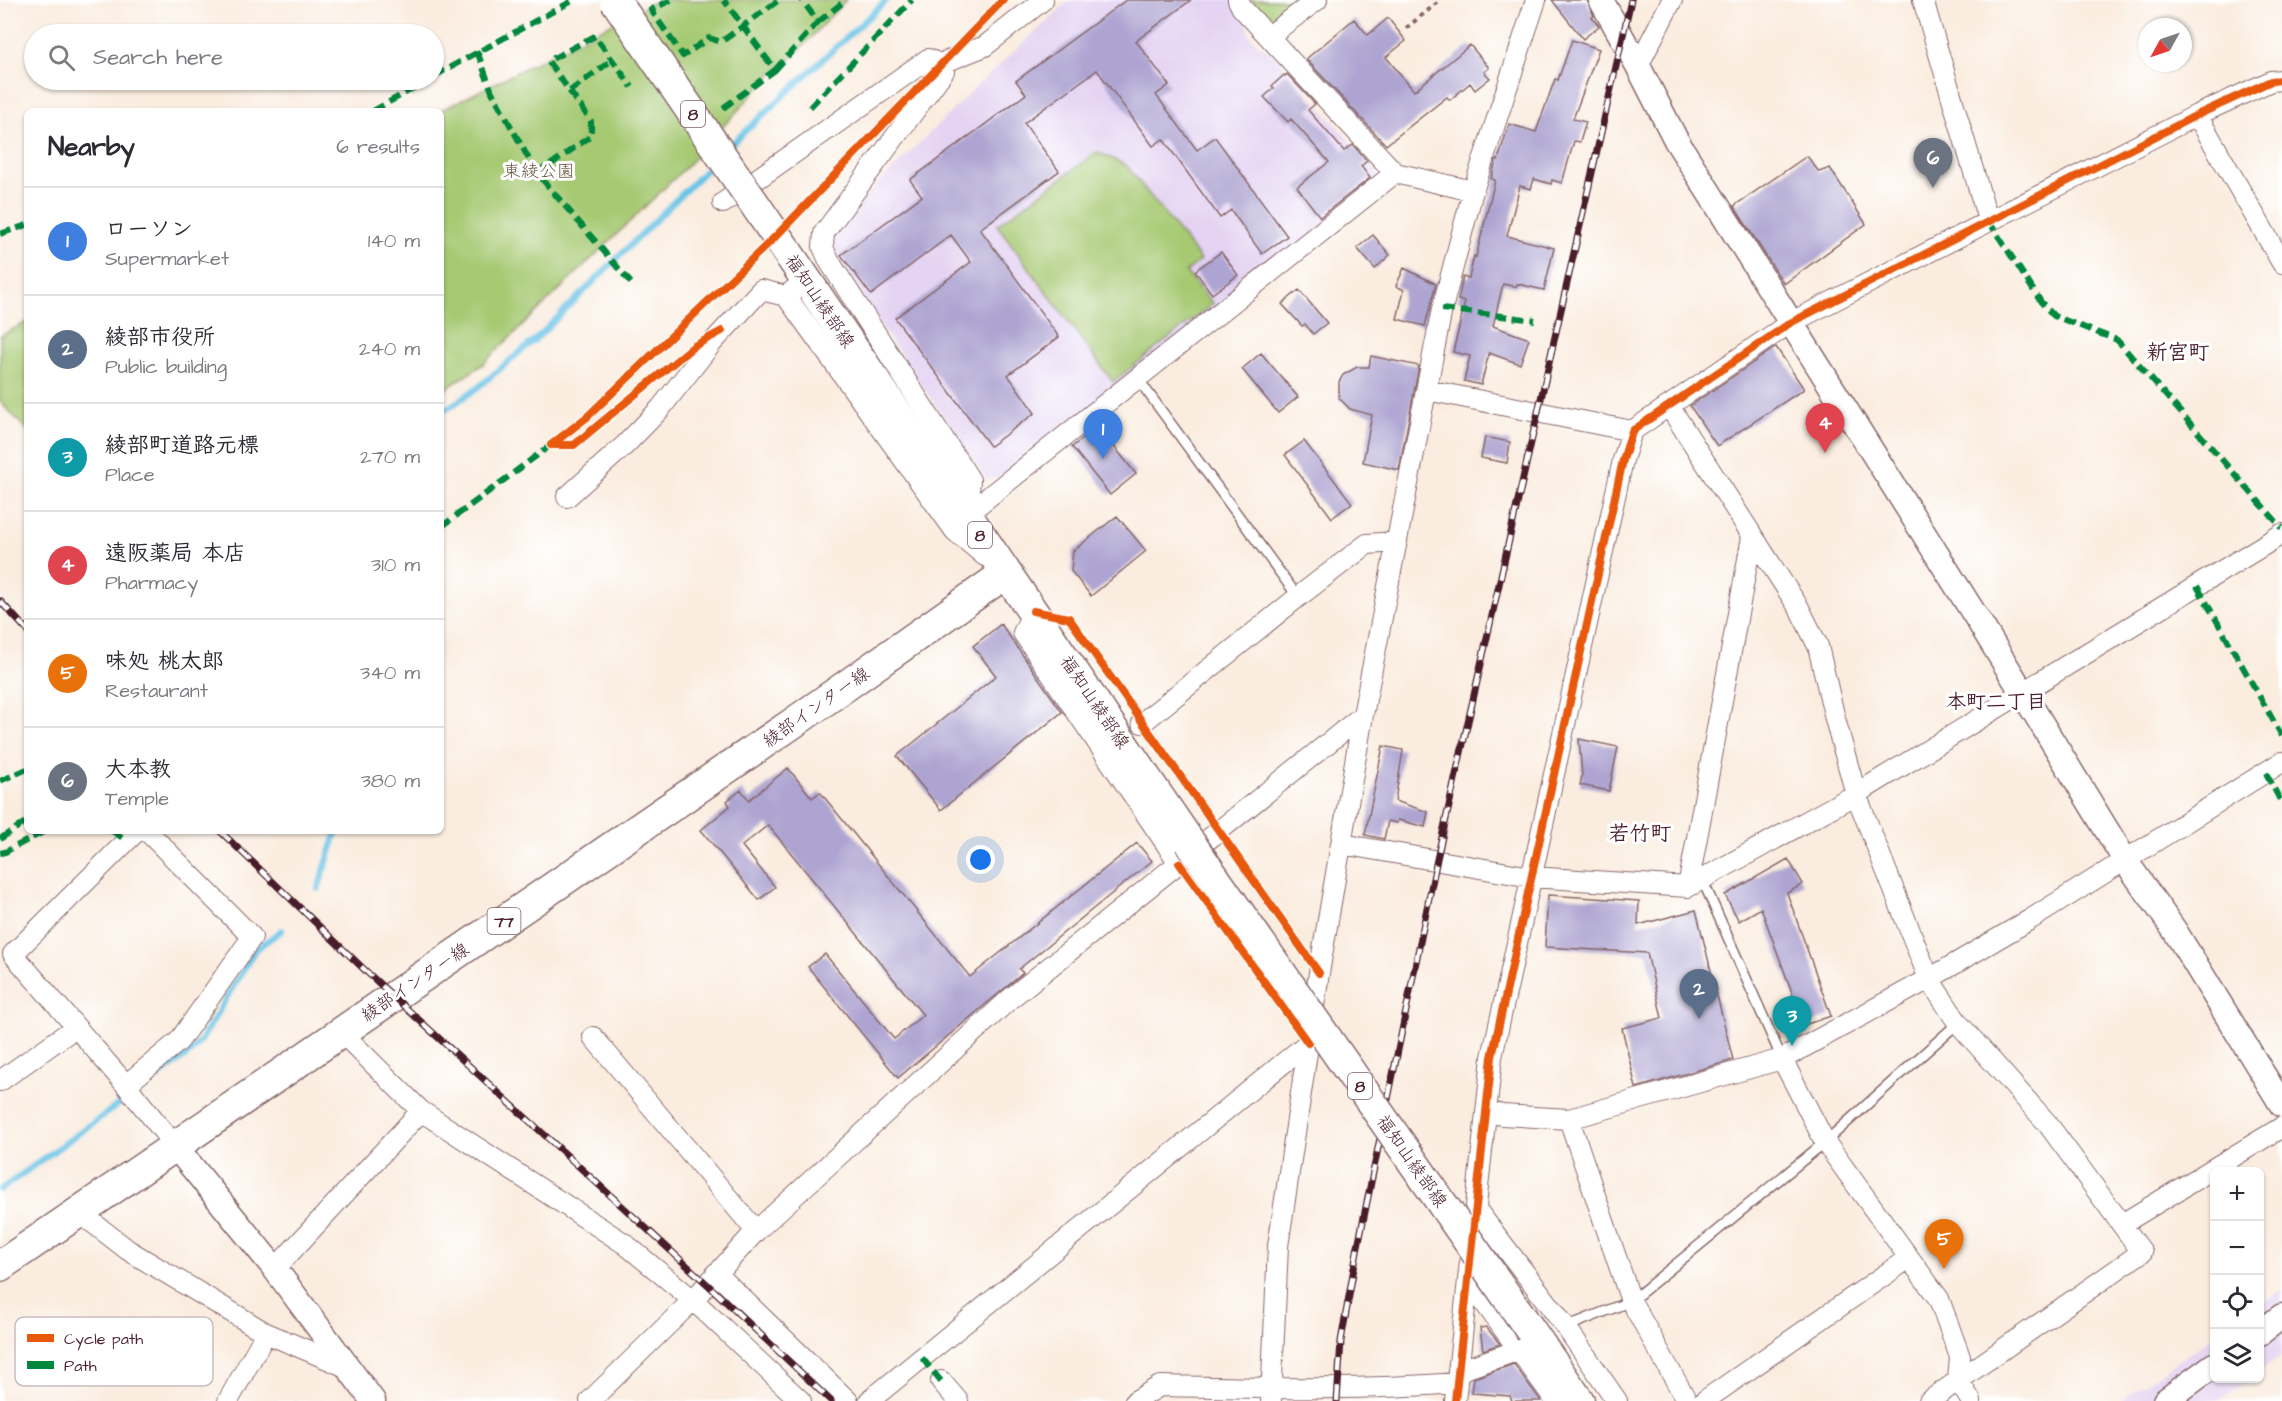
<!DOCTYPE html>
<meta charset="utf-8">
<style>
body{margin:0;font-family:"Architects Daughter","Klee One",sans-serif;background:#f2f2f3;color:#2b2b33}
.controls{position:absolute;right:18px;bottom:18px;display:grid;overflow:hidden;border-radius:9px;box-shadow:0 2px 4px #0004}
.controls button{width:54px;height:54px;display:grid;place-items:center;padding:0;border:0;border-bottom:2px solid #e1e1e2;background:#fff;color:#2b2b33;font:30px sans-serif}
.compass{position:absolute;left:2138px;top:18px;width:54px;height:54px;border-radius:50%;background:#fff;box-shadow:0 2px 4px #0004;rotate:230deg}
.you{position:absolute;left:981px;top:860px;width:21px;height:21px;margin:-15px;border:4px solid #fff;border-radius:50%;background:#1a73e8;box-shadow:0 0 0 9px #1a73e833}
.badge{display:grid;place-items:center;width:39px;height:39px;border-radius:50%;background:#0f766e;color:#fff;font-size:20px;font-weight:700}
.pin{position:absolute;translate:-50% -50px;filter:drop-shadow(0 2px 3px #0008)}
.pin::after{content:'';position:absolute;top:32px;width:21px;height:18px;background:inherit;clip-path:polygon(0 0,100% 0,50% 100%)}
.list{margin:0;padding:0;list-style:none}
h2{display:flex;justify-content:space-between;align-items:center;height:78px;margin:0;padding:0 24px;font-size:26px}
h2 small{font-size:20px;font-weight:400;color:#7c7c81}
.list li{display:grid;grid-template-columns:39px 1fr auto;gap:18px;align-items:center;box-sizing:border-box;height:108px;padding:0 24px;border-top:2px solid #e1e1e2}
.list b{display:block;font-size:22px;white-space:nowrap}
.list p{margin:0;font-size:20px;white-space:nowrap;color:#7c7c81}
.list em{font-size:20px;font-style:normal;color:#7c7c81}
.icon{flex:none;width:33px;height:33px;fill:none;stroke:currentColor;stroke-width:2;stroke-linecap:round;stroke-linejoin:round}
.map{position:relative;flex:none;width:2282px;height:1401px;overflow:hidden}
.search{position:absolute;background:#fff;box-shadow:0 2px 4px #0004;left:24px;top:24px;width:420px;height:66px;display:flex;align-items:center;gap:15px;box-sizing:border-box;padding:0 21px;border-radius:33px;color:#7c7c81;font-size:22px}
.panel{position:absolute;background:#fff;box-shadow:0 2px 4px #0004;left:24px;top:108px;width:420px;height:726px;border-radius:9px}
.map>svg:first-child{display:block}
.built{fill:#e4d3f2}
.green{fill:#a6c972;stroke:#78744e;stroke-width:1.5}
.lines{fill:none;stroke-linecap:round;stroke-linejoin:round}
.stream{stroke:#69c4e7;stroke-width:6}
.building{fill:#ada4d1}
.service-casing{stroke:#88676a;stroke-width:12}
.minor-casing{stroke:#88676a;stroke-width:22}
.tertiary-casing{stroke:#88676a;stroke-width:27}
.primary-casing{stroke:#88676a;stroke-width:33}
.path{stroke:#88676a;stroke-width:4;stroke-dasharray:4.5 4.5;stroke-linecap:butt}
.service{stroke:#fff;stroke-width:9}
.minor{stroke:#fff;stroke-width:20}
.tertiary{stroke:#fff;stroke-width:24}
.primary{stroke:#fff;stroke-width:30}
.rail-casing{stroke:#4a1f2b;stroke-width:7}
.rail{stroke:#fff;stroke-width:4.5;stroke-dasharray:14;stroke-linecap:butt}
.primary-bridge-casing{stroke:#88676a;stroke-width:33;stroke-linecap:butt}
.primary-bridge{stroke:#fff;stroke-width:30}
.quiet{stroke:#00873e;stroke-width:6;stroke-dasharray:12 6;stroke-linecap:butt}
.cycleway-casing{stroke:#fff;stroke-width:11}
.cycleway{stroke:#e8590c;stroke-width:8}
.labels{text-anchor:middle;stroke-width:6;stroke-linejoin:round;paint-order:stroke}
.shield{fill:#fff;stroke:#80626b;stroke-width:1.5}
.shield-label{font-size:16px;font-weight:bold;fill:#4a1f2b}
.park-label{font-size:18px;fill:#6a5a44;stroke:#fff}
.street-label{font-size:18px;fill:#4a1f2b;stroke:#fff}
.neighbourhood-label{font-size:20px;font-weight:bold;fill:#4a1f2b;stroke:#fff}
.quarter-label{font-size:21px;font-weight:bold;fill:#4a1f2b;stroke:#fff}
.key{fill:#fff;stroke:#c9bcbf;stroke-width:1.5}
.key-label{font-size:16px;fill:#4a1f2b}
</style>
<div class="map">
<svg width="2282" height="1401" viewBox="0 0 2282 1401">
<rect width="100%" height="100%" fill="#fff"/>
<filter id="ink" filterUnits="userSpaceOnUse"><feTurbulence type="fractalNoise" baseFrequency=".0167" numOctaves="2"/><feDisplacementMap in="SourceGraphic" scale="12" xChannelSelector="R" yChannelSelector="G"/><feConvolveMatrix kernelMatrix="1 2 1 2 8 2 1 2 1" color-interpolation-filters="sRGB"/></filter>
<filter id="wash" filterUnits="userSpaceOnUse"><feTurbulence type="fractalNoise" baseFrequency=".008" numOctaves="4" result="noise"/><feDisplacementMap in="SourceGraphic" scale="24" xChannelSelector="R" yChannelSelector="G"/><feGaussianBlur stdDeviation="1.35" result="paint"/><feColorMatrix in="noise" values="0 0 0 0 0 0 0 0 0 0 0 0 0 0 0 0 0 1.4 0 .05"/><feComposite in="paint" operator="in"/></filter>
<g filter="url(#wash)">
<rect width="100%" height="100%" fill="#faecde"/>
<path class="built" d="M1070 0H1233L1248 23V33L1258 45 1271 51 1377 172V184L1001 477 987 480 872 314 835 255V233L843 219 981 82Z
M2282 1289V1355L2260 1371V1305Z
M2214 1336V1378L2250 1379 2218 1401H2120Z"/>
<path class="green" d="M658 0H846L790 60 775 70 685 168 482 365 441 392 440 111Z
M1250 0H1296L1271 18Z
M1097 152 1126 165 1201 260 1186 272 1213 304 1113 382 997 225Z
M27 322V430L0 402V336Z"/>
<g class="lines">
<path class="stream" d="M727 148 887 0
M441 413 476 389 538 337 716 160
M318 889 337 831
M145 1086 190 1053 202 1039 255 950 282 930
M0 1190 129 1097"/>
</g>
<g id="blocks">
<path class="building" d="M1126 0H1191L1136 41 1169 85 1156 95 1197 150 1215 137 1287 236 1262 254 1231 210 1220 218 1163 139 1153 146 1097 70 1024 123 1059 171 980 229 1059 337 1008 375 1035 413 990 446 895 318 971 262 951 235 871 295 841 255 922 196 910 180 1026 94 1016 81Z
M1552 0H1587L1594 16 1592 17 1599 26 1583 39Z
M1388 18 1406 41 1386 57 1414 91 1470 45 1489 68 1484 72 1490 78 1475 90 1470 83 1450 100 1447 97 1386 145 1306 59 1354 19 1368 35Z
M1572 40 1599 49 1573 119 1586 122 1580 142 1574 141 1562 183 1552 180 1551 184 1534 179 1531 189 1520 186 1507 236 1554 248 1544 290 1517 284 1516 287 1503 284 1493 326 1529 339 1520 364 1489 353 1481 385 1464 381 1470 356 1453 352 1465 302 1458 300 1463 277 1469 278 1474 256 1476 257 1495 180 1491 179 1496 160H1498L1509 124 1536 132 1555 79 1558 80Z
M1287 74 1315 104 1308 110 1344 151 1353 145 1367 161 1361 166 1370 178 1320 217 1297 187 1329 162 1291 119 1288 122 1264 97 1274 88 1272 86 1284 75 1285 76Z
M1807 156 1819 172 1830 168 1866 224 1784 284 1734 206Z
M1373 235 1390 255 1375 269 1357 248Z
M1221 252 1238 275 1212 294 1195 271Z
M1404 268 1436 284 1425 326 1397 319 1404 290 1396 286Z
M1299 290 1327 323 1313 334 1305 324 1302 326 1282 304Z
M1776 347 1804 389 1717 446 1690 406Z
M1261 353 1298 397 1278 413 1242 369Z
M1371 356 1419 366 1399 470 1363 462 1372 415 1350 409 1339 398V382L1343 375 1357 367H1369Z
M1098 426 1136 474 1110 495 1072 447Z
M1485 437 1510 442 1507 463 1481 458Z
M1304 441 1352 503 1332 518 1285 455Z
M1117 516 1146 551 1091 596 1071 571 1073 551Z
M1001 624 1062 712 941 810 897 756 996 676 973 646Z
M1579 739 1618 747 1609 791 1580 785 1582 776Z
M1383 746 1403 750 1395 801 1428 812 1425 827 1398 820 1397 823 1388 821 1384 839 1365 835Z
M788 768 812 798 820 792 970 977 1137 843 1152 861 1019 969 1023 973 898 1078 808 967 825 954 894 1039 923 1015 768 825 742 846 775 887 759 900 701 830 730 806 727 801 741 790 749 800Z
M1788 859 1803 884 1787 893 1831 1016 1804 1025 1761 908 1739 921 1725 895Z
M1548 895 1639 901 1638 925 1696 910 1733 1060 1636 1088 1622 1028 1662 1018 1647 953 1545 947Z
M1486 1327 1500 1344 1483 1350 1480 1328Z
M1514 1364 1541 1401H1512L1510 1396 1472 1393 1474 1378Z"/>
</g>
</g>
<g filter="url(#ink)">
<use href="#blocks" fill-opacity="0" stroke="#88676a" stroke-width="1.5"/>
<g class="lines">
<g class="service-casing">
<path id="service" d="M1138 379 1298 597
M1702 879 1782 1059
M1566 1327 1631 1301 1825 1142 1958 1023"/>
</g>
<g class="minor-casing">
<path id="minor" d="M1238 0 1242 8 1395 173 1473 191 1536 0
M1923 0 1988 220
M1269 36 1317 0
M940 64 985 46 1043 0
M1638 66 1672 0
M2197 115 2282 263
M723 203 928 59 940 64 944 71 824 233 823 247 829 261 970 480 967 514
M796 288 786 296 955 531 985 556
M1427 390 1632 431
M1669 406 1799 608 1818 646 1835 719 1856 794 1929 979 1958 1023 2047 1123 2142 1252 1929 1401
M567 497 625 445 660 409 712 343 761 290 786 296
M967 514 1395 173
M1033 611 1023 633 1179 863
M1142 723 1298 597 1367 544 1397 542
M137 831 13 954 126 1085 175 1146
M1342 844 1531 877 1688 887 1856 794 2282 534
M1688 887 1752 537
M341 1032 421 1111 625 1244 693 1300 801 1401
M593 1037 756 1231
M1782 1059 1825 1142 1939 1299 1960 1357 1958 1380 1971 1401
M0 1081 76 1027
M126 1085 179 1041 252 937 147 831
M1487 1111 1502 1115 1569 1119 1782 1059 1929 979 2031 919 2282 762
M1569 1119 1631 1301 1687 1401
M1476 1209 1566 1327 1617 1401
M79 1212 128 1250 266 1333 349 1368
M2122 1224 2282 1127
M275 1269 421 1111
M716 1273 848 1401
M1468 1280 1556 1401
M1458 1371 1519 1350
M941 1381 958 1401
M228 1401 266 1333
M590 1401 693 1300 756 1231 1011 998 1363 715
M869 1401 1308 1043
M1135 1401 1160 1386C1260 1388 1356 1391 1457 1383
M1271 1401 1278 1246 1319 973 1363 715 1442 309 1473 191
M1455 1401 1492 1057 1623 460 1632 431 1790 323 2197 115 2271 81 2282 80
M1704 1401 1909 1258"/>
</g>
<g class="tertiary-casing">
<path id="tertiary" d="M1601 0 1638 66 1676 140 1980 623 2125 860 2175 931 2282 1105
M175 1146 275 1269 373 1401
M2260 1333 2282 1316
M2165 1401 2214 1365"/>
</g>
<g class="primary-casing">
<path id="primary" d="M771 228 1189 841
M0 1266 796 721 1006 573
M1531 1331 1579 1401"/>
</g>
<path class="path" d="M1406 28 1441 0"/>
<use href="#service" class="service"/>
<use href="#minor" class="minor"/>
<use href="#tertiary" class="tertiary"/>
<use href="#primary" class="primary"/>
<g class="rail-casing">
<path id="rail" d="M0 601 27 630
M220 831 370 975 707 1284 831 1401
M1337 1401 1341 1341 1357 1251 1437 859 1631 0"/>
</g>
<use href="#rail" class="rail"/>
<g class="primary-bridge-casing">
<path id="primary-bridge" d="M615 0 771 228
M1189 841 1531 1331"/>
</g>
<use href="#primary-bridge" class="primary-bridge"/>
<path class="quiet" d="M671 0 651 10 683 56 709 38 721 42 779 0
M818 22 846 0
M477 51 492 92 536 172
M775 70 818 22 802 0
M434 76 574 0
M570 91 612 60
M810 107 912 0
M723 108 775 70 724 0
M373 111 428 80
M1988 220 2041 302 2054 316 2117 340 2282 528
M0 234 27 225
M631 283 536 172 550 165 591 136V121L548 61 595 36 632 87
M1442 309 1535 320
M441 527 555 442
M2197 586 2282 736
M2266 773 2282 804
M0 781 27 769
M112 831 126 840
M0 839 27 821
M0 853 5 852 45 831
M922 1358 941 1381"/>
<g class="cycleway-casing">
<path id="cycleway" d="M551 445 587 417 776 236 1003 0
M551 445H574L694 346 722 331
M1033 611 1069 618 1319 973
M1179 863 1308 1043
M1455 1401 1492 1057 1623 460 1632 431 1790 323 2197 115 2271 81 2282 80"/>
</g>
<use href="#cycleway" class="cycleway"/>
</g>
</g>
<g class="labels">
<g class="shield">
<rect x="681" y="101" width="24" height="26" rx="4.5"/>
<rect x="968" y="522" width="24" height="26" rx="4.5"/>
<rect x="487.5" y="908" width="33" height="26" rx="4.5"/>
<rect x="1348" y="1073" width="24" height="26" rx="4.5"/>
</g>
<g class="shield-label">
<text x="693" y="120">8</text>
<text x="980" y="541">8</text>
<text x="504" y="927">77</text>
<text x="1360" y="1092">8</text>
</g>
<g class="park-label">
<text x="539" y="177">東綾公園</text>
</g>
<g class="street-label">
<text transform="translate(820 301) rotate(56)" y="6">福知山綾部線</text>
<text transform="translate(1095 702) rotate(56)" y="6">福知山綾部線</text>
<text transform="translate(816 707) rotate(-35)" y="6">綾部インター線</text>
<text transform="translate(415 982) rotate(-34)" y="6">綾部インター線</text>
<text transform="translate(1412 1161) rotate(55)" y="6">福知山綾部線</text>
</g>
<g class="neighbourhood-label">
<text x="1996" y="708">本町二丁目</text>
</g>
<g class="quarter-label">
<text x="2178" y="359">新宮町</text>
<text x="1640" y="840">若竹町</text>
</g>
</g>
<rect x="15" y="1317" width="198" height="69" rx="9" class="key"/>
<rect x="27" y="1334" width="27" height="8" fill="#e8590c"/>
<rect x="27" y="1361" width="27" height="8" fill="#00873e"/>
<g class="key-label">
<text x="64" y="1344">Cycle path</text>
<text x="64" y="1371">Path</text>
</g>
</svg>
<div class="controls">
<button>+</button>
<button>−</button>
<button><svg class="icon" aria-label="locate" viewBox="0 0 24 24"><circle cx="12" cy="12" r="6"/><path d="M12 2v4M12 18v4M2 12h4M18 12h4"/></svg></button>
<button><svg class="icon" aria-label="layers" viewBox="0 0 24 24"><path d="M12 4l9 5-9 5-9-5zM3 14l9 5 9-5"/></svg></button>
</div>
<svg class="compass" viewBox="-18 -18 36 36"><path d="M0-13l5 13h-10z" fill="#e53935"/><path d="M0 13l5-13h-10z" fill="#7c7c81"/></svg>
<div class="you"></div>
<div class="pin badge" style="left:1103px;top:459px;background:#3f7fe0">1</div>
<div class="pin badge" style="left:1699px;top:1019px;background:#5c6f8a">2</div>
<div class="pin badge" style="left:1792px;top:1046px;background:#0f9aa8">3</div>
<div class="pin badge" style="left:1825px;top:453px;background:#e0444e">4</div>
<div class="pin badge" style="left:1944px;top:1269px;background:#e8710a">5</div>
<div class="pin badge" style="left:1933px;top:188px;background:#6b7280">6</div>
<div class="search"><svg class="icon" aria-label="search" viewBox="0 0 24 24"><circle cx="10" cy="10" r="6"/><path d="M15 15l6 6"/></svg>Search here</div>
<section class="panel">
<h2>Nearby<small>6 results</small></h2>
<ul class="list">
<li><span class="badge" style="background:#3f7fe0">1</span><div><b>ローソン</b><p>Supermarket</p></div><em>140 m</em></li>
<li><span class="badge" style="background:#5c6f8a">2</span><div><b>綾部市役所</b><p>Public building</p></div><em>240 m</em></li>
<li><span class="badge" style="background:#0f9aa8">3</span><div><b>綾部町道路元標</b><p>Place</p></div><em>270 m</em></li>
<li><span class="badge" style="background:#e0444e">4</span><div><b>遠阪薬局 本店</b><p>Pharmacy</p></div><em>310 m</em></li>
<li><span class="badge" style="background:#e8710a">5</span><div><b>味処 桃太郎</b><p>Restaurant</p></div><em>340 m</em></li>
<li><span class="badge" style="background:#6b7280">6</span><div><b>大本教</b><p>Temple</p></div><em>380 m</em></li>
</ul>
</section>
</div>
